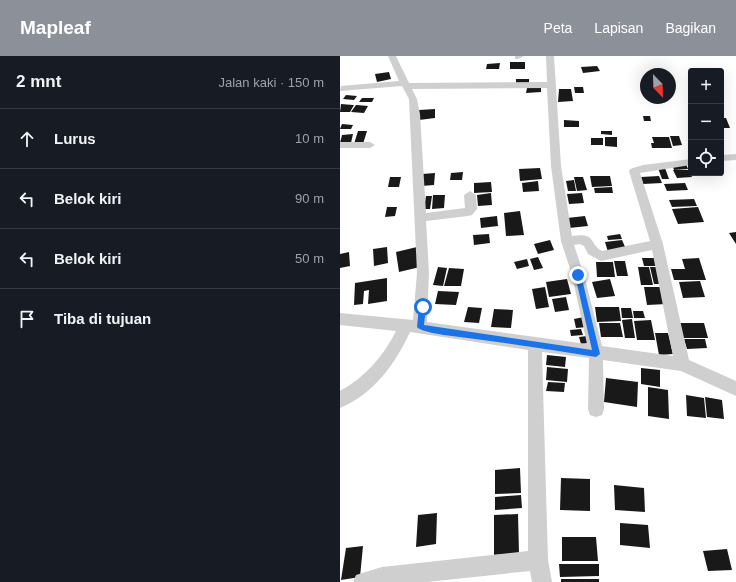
<!DOCTYPE html>
<html lang="id">
<meta charset="utf-8">
<style>
body{margin:0;font-family:Helvetica,sans-serif;background:#242831;color:#f1f3f6}
.controls{position:absolute;right:12px;top:12px;display:grid;overflow:hidden;border-radius:4px;box-shadow:0 4px 16px #0002}
.controls button{width:36px;height:36px;display:grid;place-items:center;padding:0;border:0;border-bottom:1px solid #363941;background:#171b24;color:#f1f3f6;font:20px sans-serif}
.compass{position:absolute;left:300px;top:12px;width:36px;height:36px;border-radius:50%;background:#171b24;box-shadow:0 4px 16px #0002;rotate:157deg}
.stop{position:absolute;width:12px;height:12px;margin:-9px;border:3px solid #1a73e8;border-radius:50%;background:#fff}
.stop.end{background:#1a73e8;border-color:#fff;box-shadow:0 1px 4px #0008}
.list{margin:0;padding:0;list-style:none}
h2{display:flex;justify-content:space-between;align-items:center;height:52px;margin:0;padding:0 16px;font-size:17px}
h2 small{font-size:13px;font-weight:400;color:#9ea1a6}
.list li{display:grid;grid-template-columns:26px 1fr auto;gap:12px;align-items:center;box-sizing:border-box;height:60px;padding:0 16px;border-top:1px solid #363941}
.list b{display:block;font-size:15px;white-space:nowrap}
.list em{font-size:13px;font-style:normal;color:#9ea1a6}
.icon{flex:none;width:22px;height:22px;fill:none;stroke:currentColor;stroke-width:2;stroke-linecap:round;stroke-linejoin:round}
.map{position:relative;flex:none;width:396px;height:526px;overflow:hidden}
header{display:flex;align-items:center;gap:24px;box-sizing:border-box;height:56px;padding:0 20px;background:#8c9099;color:#fff}
header strong{font-size:19px}
nav{display:flex;gap:22px;margin-inline-start:auto;font-size:14px}
main{display:flex}
aside{flex:1;background:#171b24}
.map>svg:first-child{display:block}
.building{fill:#191919}
.lines{fill:none;stroke-linecap:round;stroke-linejoin:round}
.minor{fill:#cfcfcf;fill-rule:evenodd}
.route{fill:#1a73e8}
</style>
<header>
<strong>Mapleaf</strong>
<nav><a>Peta</a><a>Lapisan</a><a>Bagikan</a></nav>
</header>
<main>
<aside>
<h2>2 mnt<small>Jalan kaki · 150 m</small></h2>
<ul class="list">
<li><svg class="icon" aria-label="ahead" viewBox="0 0 24 24"><path d="M12 20V5M6 11l6-6 6 6"/></svg><div><b>Lurus</b></div><em>10 m</em></li>
<li><svg class="icon" aria-label="left" viewBox="0 0 24 24"><path d="M17 20v-9H6M10 6l-5 5 5 5"/></svg><div><b>Belok kiri</b></div><em>90 m</em></li>
<li><svg class="icon" aria-label="left" viewBox="0 0 24 24"><path d="M17 20v-9H6M10 6l-5 5 5 5"/></svg><div><b>Belok kiri</b></div><em>50 m</em></li>
<li><svg class="icon" aria-label="arrive" viewBox="0 0 24 24"><path d="M6 21V4h12l-3 4 3 4H6"/></svg><div><b>Tiba di tujuan</b></div></li>
</ul>
</aside>
<div class="map">
<svg width="396" height="526" viewBox="0 0 396 526">
<rect width="100%" height="100%" fill="#fff"/>
<path class="building" d="M170 6H185V13H170Z
M160 7 159 13H146L147 8Z
M257 10 260 15 243 17 241 11Z
M49 16 51 23 37 26 35 18Z
M176 23H189V28H176Z
M234 31H243L244 37H235Z
M187 32H201V36L186 37Z
M219 33H231L233 45 218 46Z
M6 39 17 40 14 44 3 43Z
M22 42H34L32 46H19Z
M1 48 13 49H14L10 56H0Z
M16 49H17L28 50 24 57 11 56Z
M95 53V62L79 64V54Z
M303 60H310L311 65H304Z
M381 62H386L390 72H381Z
M224 64 239 65V71H224Z
M2 68 13 69 11 73H0Z
M18 75H27L23 88H14Z
M261 75H272V79L261 78Z
M13 78 11 87H0L2 79Z
M330 80H339L342 89 333 90Z
M265 81H277V91L265 90Z
M312 81H329L332 92H312L311 87H314Z
M251 82H263V89H251Z
M332 108H346L348 113 334 114Z
M200 112 202 123 180 125 179 113Z
M318 112H325L329 123H322Z
M333 114H349L352 121 337 122Z
M123 116 122 124H110L111 117Z
M95 117 94 129 81 130 82 118Z
M250 120H270L272 130 252 131Z
M319 120 322 127 303 128 301 121Z
M50 121H61L59 131H48Z
M234 121H243L247 134 237 135Z
M234 124 236 135H228L226 125Z
M198 125 199 135 183 136 182 127Z
M151 126 152 136 134 137V127Z
M345 127 348 134 327 135 324 128Z
M272 131 273 137H255L254 132Z
M151 137 152 149 138 150 137 139Z
M242 137 244 147 229 148 227 138Z
M93 139H105L104 152 92 153Z
M86 140H92L90 153H84Z
M354 143 357 150 332 151 329 144Z
M47 151H57L55 160 45 161Z
M358 151 364 166 338 168 332 153Z
M180 155 184 179 166 180 164 157Z
M157 160 158 170 141 172 140 162Z
M245 160 248 170 229 172 227 162Z
M396 176V188L389 177Z
M149 178 150 187 134 189 133 179Z
M280 178 282 183 268 184 267 180Z
M210 184 214 194 198 198 194 188Z
M282 184 286 193 268 196 265 186Z
M47 191 48 207 34 210 33 193Z
M77 191 80 211 59 216 56 196Z
M9 196 10 210 0 212V198Z
M198 201 203 212 194 214 190 203Z
M302 202H318L320 210H304Z
M359 202 366 224H334L331 213H345L342 203Z
M187 203 189 210 177 213 174 206Z
M274 205H285L288 220H277Z
M256 206H273L275 221H257Z
M98 211 107 212 103 230 93 229Z
M298 211H309L313 229H301Z
M310 211H320L324 228H314Z
M109 212 124 213 121 230H104Z
M47 222V245L28 248 29 234 24 235 23 248 14 249 15 227Z
M227 223 231 238 209 241 206 226Z
M270 223 275 240 257 242 252 226Z
M360 225 365 241 343 242 339 226Z
M205 231 209 251 196 253 192 233Z
M304 231H323L327 248 307 249Z
M98 235 119 236 116 249 95 248Z
M226 241 229 254 215 256 212 243Z
M128 251 142 252 139 267 124 266Z
M255 251H279L281 265 257 266Z
M281 252H291L293 262H282Z
M154 253 173 254 171 272 151 271Z
M293 255H303L305 262H294Z
M244 261 247 271 236 272 234 263Z
M292 263 295 282H285L282 264Z
M311 264 315 284H297L294 265Z
M259 267H280L283 281H261Z
M339 267H364L368 282H343Z
M241 273 243 279 231 280 230 274Z
M315 277H328L333 298 319 299Z
M247 280 248 287 241 288 239 281Z
M344 283H365L367 292 347 293Z
M207 299 226 301 225 311 206 309Z
M207 311 228 313 227 326 206 324Z
M301 312 320 314V331L301 328Z
M266 322 298 326 297 351 264 346Z
M208 326 225 327 224 336 206 335Z
M308 331 328 334 329 363 308 360Z
M346 339 364 342 366 362 347 360Z
M365 341 382 344 384 363 367 361Z
M180 412 181 437 155 438V414Z
M221 422 250 423V455L220 454Z
M274 429 304 432 305 456 275 454Z
M181 439 182 452 155 454V441Z
M97 457 96 488 76 491 78 459Z
M178 458 179 497 154 499V459Z
M280 467 308 469 310 492 280 489Z
M222 481H256L258 505H222Z
M23 490 20 521 1 524 6 492Z
M387 493 392 514 368 515 363 495Z
M219 508H259V520L220 521Z
M221 523H259V526H221Z"/>
<g class="lines">
<path class="minor" d="M48 0H56L69 27 207 26 206 0H214L221 110 232 180C257 176 248 187 262 195L310 185 289 115 290 113 303 109 351 103V109L300 117 323 188 349 304 396 325V340L341 315 263 304 264 353 262 359 256 361 250 359 248 353 249 302 202 296 208 504 212 526H192L190 515 87 526H13L16 519 42 511 188 495V294L70 276C55 308 34 338 0 352V335C25 321 43 301 56 275L0 269V257L73 264 77 217 69 43 62 30 0 35 1 30 59 25ZM207 32 211 110 221 185 232 219 247 288 87 266 89 217 86 165 128 160 132 159 137 153 136 139 130 135 124 139 125 152 86 157 80 58 77 43 72 33ZM240 188 244 190 248 198 261 205 312 194 333 300 262 290 244 219 234 189Z
M175 0H184L178 3H175Z
M0 86H30L35 89 30 92H0Z
M396 98V104L381 105V99Z"/>
</g>
<path class="route" d="M238 217 241 219 260 298 256 301C208 293 160 286 112 280 104 279 81 276 77 271L79 251 83 248 86 251 84 269 252 294 235 219Z"/>
</svg>
<div class="controls">
<button>+</button>
<button>−</button>
<button><svg class="icon" aria-label="locate" viewBox="0 0 24 24"><circle cx="12" cy="12" r="6"/><path d="M12 2v4M12 18v4M2 12h4M18 12h4"/></svg></button>
</div>
<svg class="compass" viewBox="-18 -18 36 36"><path d="M0-13l5 13h-10z" fill="#e53935"/><path d="M0 13l5-13h-10z" fill="#9ea1a6"/></svg>
<div class="stop" style="left:83px;top:251px"></div>
<div class="stop end" style="left:238px;top:219px"></div>
</div>
</main>
